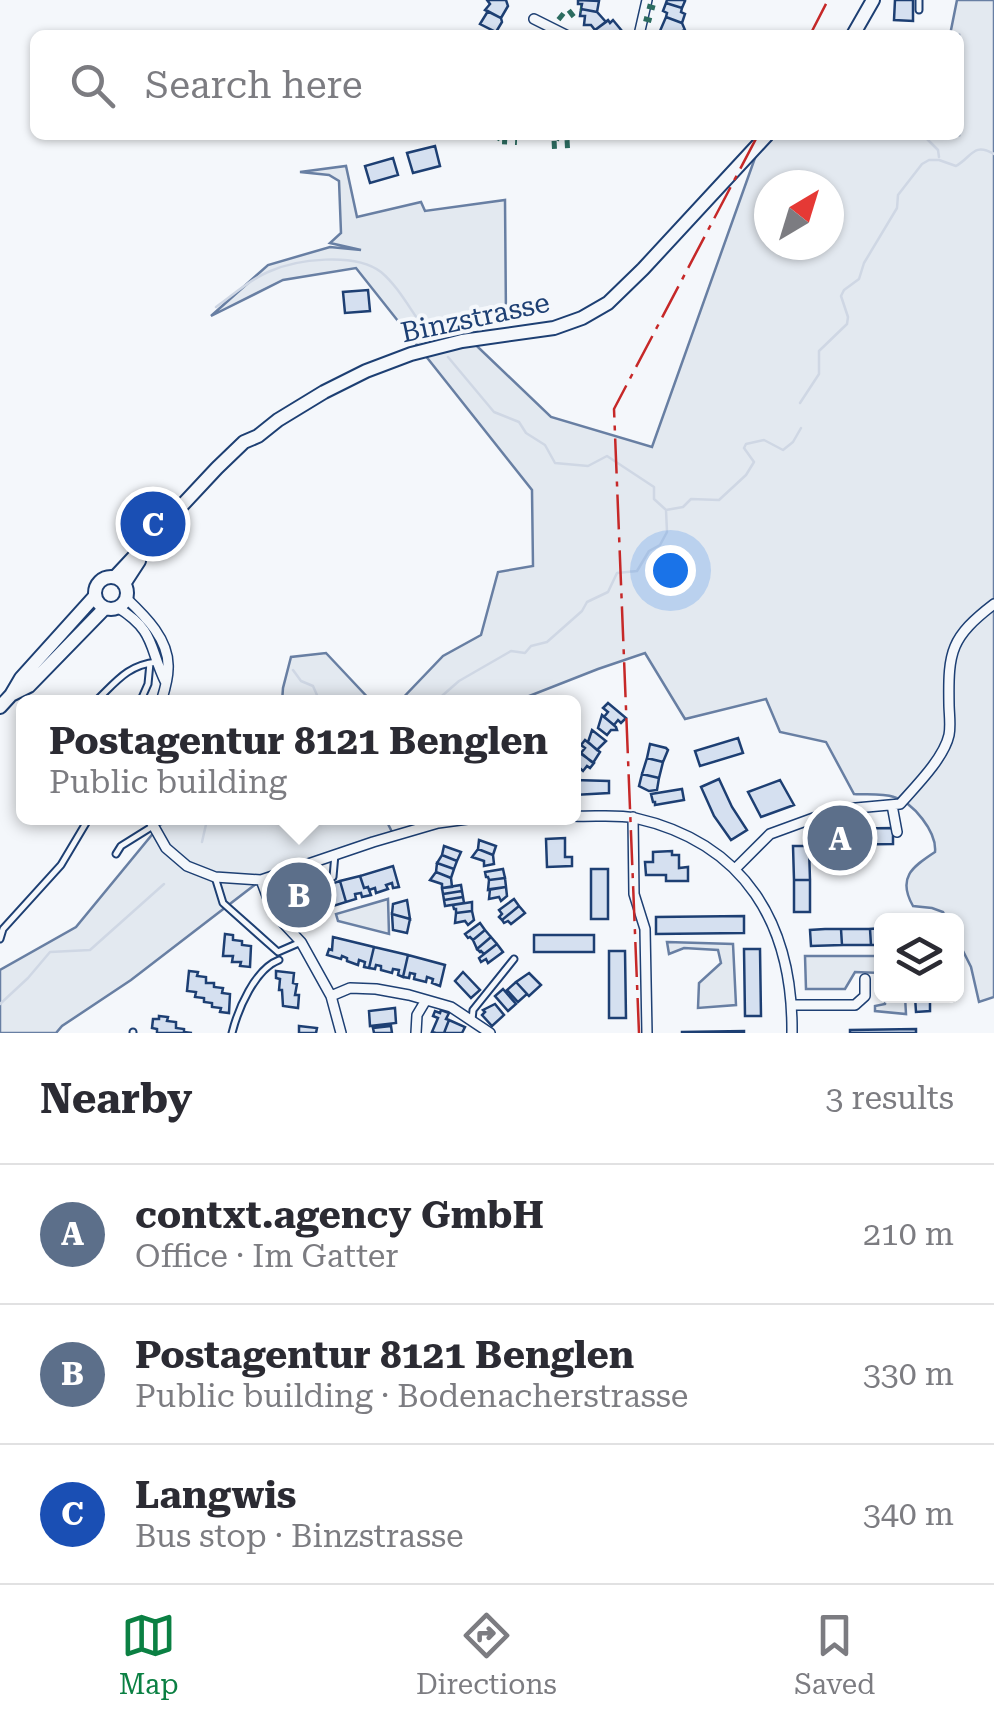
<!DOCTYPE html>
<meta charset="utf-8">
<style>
body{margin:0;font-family:"Roboto Serif",serif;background:#f2f2f3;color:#2b2b33}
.controls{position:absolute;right:30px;bottom:30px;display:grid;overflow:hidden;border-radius:15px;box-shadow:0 2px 8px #0004}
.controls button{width:90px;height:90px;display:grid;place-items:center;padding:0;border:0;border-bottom:2px solid #e1e1e2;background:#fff;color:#2b2b33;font:50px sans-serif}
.compass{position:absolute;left:754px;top:170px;width:90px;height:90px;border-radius:50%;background:#fff;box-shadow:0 2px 8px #0004;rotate:38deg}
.you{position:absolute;left:670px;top:570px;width:35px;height:35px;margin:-25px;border:8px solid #fff;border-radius:50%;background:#1a73e8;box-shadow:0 0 0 15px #1a73e833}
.badge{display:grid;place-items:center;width:65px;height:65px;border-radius:50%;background:#0b8043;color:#fff;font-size:32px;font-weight:700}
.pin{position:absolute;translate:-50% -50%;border:5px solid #fff;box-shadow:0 2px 10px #0006}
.popup{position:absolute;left:16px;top:695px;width:565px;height:130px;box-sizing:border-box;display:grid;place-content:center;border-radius:15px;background:#fff;filter:drop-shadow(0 2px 8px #0005);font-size:32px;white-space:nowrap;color:#7c7c81}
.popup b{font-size:38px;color:#2b2b33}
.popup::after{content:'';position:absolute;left:50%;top:100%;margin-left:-20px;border:20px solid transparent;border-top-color:#fff}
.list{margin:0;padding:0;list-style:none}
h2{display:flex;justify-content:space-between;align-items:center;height:130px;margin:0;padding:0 40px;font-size:42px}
h2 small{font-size:32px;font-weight:400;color:#7c7c81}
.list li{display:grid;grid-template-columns:65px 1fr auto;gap:30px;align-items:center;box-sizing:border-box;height:140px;padding:0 40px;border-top:2px solid #e1e1e2}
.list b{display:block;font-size:38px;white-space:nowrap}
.list p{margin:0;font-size:32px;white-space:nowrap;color:#7c7c81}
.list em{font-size:32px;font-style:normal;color:#7c7c81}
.icon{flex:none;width:55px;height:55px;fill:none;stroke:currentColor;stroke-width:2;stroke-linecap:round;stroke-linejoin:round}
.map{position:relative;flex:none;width:994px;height:1033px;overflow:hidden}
.search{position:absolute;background:#fff;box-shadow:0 2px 8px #0004;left:30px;right:30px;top:30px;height:110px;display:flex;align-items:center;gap:25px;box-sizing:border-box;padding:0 35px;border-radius:15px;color:#7c7c81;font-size:38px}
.sheet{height:550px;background:#fff}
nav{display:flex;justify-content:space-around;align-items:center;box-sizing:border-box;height:140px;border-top:2px solid #e1e1e2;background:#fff;font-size:28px;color:#7c7c81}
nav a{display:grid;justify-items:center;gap:5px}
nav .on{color:#0b8043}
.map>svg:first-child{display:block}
.green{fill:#e3e9f0;stroke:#687fa3;stroke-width:2.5;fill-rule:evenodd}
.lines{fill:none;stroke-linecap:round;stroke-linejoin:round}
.stream{stroke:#cfd7e4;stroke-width:2.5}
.building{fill:#d5e0f0;stroke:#1d3f73;stroke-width:2.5}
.lane-casing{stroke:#1d3f73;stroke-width:9}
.street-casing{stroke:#1d3f73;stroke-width:12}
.secondary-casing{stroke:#1d3f73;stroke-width:16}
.lane{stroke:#f4f7fb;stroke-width:5}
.street{stroke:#f4f7fb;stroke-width:9}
.secondary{stroke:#f4f7fb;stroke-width:12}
.hedge{stroke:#2c6c60;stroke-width:8;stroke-dasharray:5 8;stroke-linecap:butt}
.power{stroke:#c62828;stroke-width:2.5;stroke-dasharray:35 8 5 8;stroke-linecap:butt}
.labels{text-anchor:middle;stroke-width:8;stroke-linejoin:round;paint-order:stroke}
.street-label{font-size:28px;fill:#1d3f73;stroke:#f4f7fb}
</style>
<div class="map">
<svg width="994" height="1033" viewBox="0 0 994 1033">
<rect width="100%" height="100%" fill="#f4f7fb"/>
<path class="green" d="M957 0H994V997L979 1002 971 967 957 939 956 921 947 920 943 912 932 908 913 906C897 878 912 867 935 852 937 832 913 802 894 797 882 793 866 795 854 794L826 742 780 732 766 699 685 719 645 653 598 669 514 702H399L443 656 481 635 498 572 533 566 532 490 356 268 283 280 211 316 268 265 330 247 361 250 330 243 341 233 339 181 329 175 300 172 346 166 357 217 421 202 425 211 505 200 506 319 458 328 551 417 652 447 761 141 767 135H959V35H950ZM769 185H829V245H769Z
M326 653 372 702H282L283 688 291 657Z
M174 818H385L394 836 261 880 131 980 62 1026 56 1033H0V970L76 927 160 825Z
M388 899 389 934 338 921 336 914Z
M667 942 733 944 736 1005 698 1008 699 983 721 963 718 950 684 948 669 954Z
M805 956H881V973L855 972 845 989H806Z
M886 996H905L906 1014 875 1011V1006L885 1004Z"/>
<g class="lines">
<path class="stream" d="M884 32 887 35
M923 135 938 150 939 157
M216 307C232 296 249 280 268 272 296 259 355 252 381 272 398 286 411 311 424 328
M448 357 494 412 519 422 526 433 545 445 555 463 588 466 607 456 654 487V499L665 509
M800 403 819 374V351L847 324 848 317 841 296 844 290 859 279 864 263 897 208 898 195 922 164 929 160H939L956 166C972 157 973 142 994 154
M293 670 301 681 313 686 320 702
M435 702 459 681 511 651 525 653 531 646 547 642 582 611 587 602 608 592 617 573 637 571 649 551 660 545 667 532 666 510 683 507 691 499 719 500 746 475 754 462 744 448 746 444 764 440 783 450 793 442 801 428
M202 842 207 820 226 818
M0 1004 28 978 50 952 90 950 164 884"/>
</g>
<path class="building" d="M487 0H506L508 6 501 18 485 10 490 4Z
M578 0 599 1 597 12 581 9 582 4H578Z
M667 0H683L685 1 682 8 666 3Z
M895 0H913V21L894 20Z
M666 3 682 8 681 12 685 14 682 23 666 17 667 13 663 11Z
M581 9 597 12 606 22 595 30 591 25H584L585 16H580Z
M488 11 501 18 502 22 496 32 480 24Z
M666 17 682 23 685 30 673 35 660 31Z
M608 20 610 23 613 20 622 31 616 35H598L595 30Z
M435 146 440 166 413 173 407 153Z
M393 158 398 175 370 183 365 166Z
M368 290 370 311 345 313 343 292Z
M608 703 626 718 621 723 618 720 614 725 604 717 608 712 603 708Z
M602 715 616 727 617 730H611L607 735 598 728Z
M592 730 606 741 597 750 588 742Z
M738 738 743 753 700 766 695 751Z
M585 740 600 752 593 763 581 753 585 748 581 745Z
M650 744 666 748 668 750 663 762 647 758Z
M577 751 594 763 590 768 587 766 583 771 574 763Z
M647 758 663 762 659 778 642 774Z
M642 774 659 778 657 790 649 791 639 786Z
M719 779 732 807 747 830 731 840 714 816 701 787Z
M574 780 609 781V793L574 795Z
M780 780 794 805 761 817 748 792Z
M682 789 684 800 655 805V802H653L651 794Z
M893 828V844L826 845V829Z
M565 838V857H572V866L547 867 546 839Z
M479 840 496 846 493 855 478 849Z
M444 846 461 852 457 861 442 855Z
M793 846H809L810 880H794Z
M478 849 493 855 494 864 484 866V861L472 857Z
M672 851V855H679V868L688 867V881H666V875H646L645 862H653V852Z
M442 855 457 861 454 869 437 863Z
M437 863 454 869 451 878 436 872Z
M393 866 399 887 393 888 392 883 386 885 388 889 376 893 375 888 369 890 368 887 364 888 360 876Z
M503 869 505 878 489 880 488 877H486L485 872Z
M591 869H608V919H591Z
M436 872 451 878 452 887 442 888V884L430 880Z
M360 876 364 888 368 887 371 895 362 897 361 893 355 894 356 899 346 902 340 881Z
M505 878 506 887 488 890 489 880Z
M794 880H810V912H794Z
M340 881 346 902 330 907 324 886Z
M461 885 462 891 443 894 442 888Z
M324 886 326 895 293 907 287 897Z
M506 887 507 896 501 901 499 897 489 899 490 889Z
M462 891 463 897 444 900 443 894Z
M326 895 330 907 299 917 293 907Z
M463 897 464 903 445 906 444 900Z
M514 899 519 906 502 920 499 917 502 914 499 910Z
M407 900 410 919 392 914 393 904Z
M472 902V911L456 913V909H454L453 905Z
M519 906 525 913 511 924 508 921 504 923 502 920Z
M472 911 474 920 468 925 465 921 455 923 456 913Z
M392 914 410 919 407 933 393 930Z
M744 916V933L656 934V917Z
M480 923 485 930 473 940 470 937 468 938 465 934Z
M882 928V945H871L870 929Z
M825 929H841L842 945 811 946 810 930Z
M841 929H870L871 945H842Z
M485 930 491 937 477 949 473 940Z
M225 934 233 935V940L242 941V945L251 946 250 967 240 966 241 962H232L233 956H223Z
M534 935H594V952H534Z
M333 937 374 947 369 968 364 967 365 962 359 960 358 965 347 961V958L342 956 341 959 327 955 329 949 332 950Z
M491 937 497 944 484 954 481 951 480 952 477 949Z
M497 944 503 952 488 963 486 959 481 962 479 958Z
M374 947 408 955 403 977 398 975 399 970 393 969 392 973 381 970V966L376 965 375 969 369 968Z
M744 949H760L761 1016H745Z
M609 951H625L626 1018H609Z
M408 955 445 965 440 986 432 983 433 979 427 977 426 982 414 979 415 974 410 973 409 978 403 977Z
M189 971 198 972 197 976 206 977V983H214V987L223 988 222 993 230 994 229 1013 220 1012 221 1008 212 1007V1003L204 1002V998L195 997 196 992 187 991Z
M276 971 294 973 293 983 297 984 295 995H299L298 1008 283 1006 282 990H279L280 979 276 978Z
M463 972 480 990 471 998 455 981Z
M529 973 541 985 529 996 516 982Z
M516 982 527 994 518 1002 507 990Z
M503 989 516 1004 508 1011 495 996Z
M915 996H930V1011L916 1012Z
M495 1004 504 1015 492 1026 482 1015 485 1012 483 1010Z
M395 1008 396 1023 370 1026 369 1011Z
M441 1010 449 1013 446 1019 449 1020 444 1033H436L432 1032 438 1018 433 1016 435 1011 440 1013Z
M159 1016 168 1017 167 1021 176 1022V1028L184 1029V1032L192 1033H157V1029L152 1028 153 1019H159Z
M449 1020 465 1027 462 1033H444Z
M299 1026 317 1028 316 1033H299Z
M391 1026 392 1033H374L373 1028Z
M916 1029V1033H850V1030Z
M744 1031V1033H682V1032Z"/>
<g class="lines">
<g class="lane-casing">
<path id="lane" d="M919 10V0
M95 702C116 682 127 665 157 662
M140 702 148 684 150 663
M116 854 121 846 153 826
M215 877 223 903 278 952 301 942
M270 897 333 877 335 854
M0 939 3 929 61 865 89 818
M472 1020 473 1010 514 959
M133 1032V1033
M232 1033C238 1009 255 969 279 960"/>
</g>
<g class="street-casing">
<path id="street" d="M534 19 566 35
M639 35 647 0
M126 598C145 616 170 640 168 669 168 680 164 692 161 702
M117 607C157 632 148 647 166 683
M892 805 897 832
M574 816C593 817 616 814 635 818 746 843 793 925 792 1033
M633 817 634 894 645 929 647 1033
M149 818 166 848 187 866 215 877 261 880 373 842 438 823 475 818
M735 869 770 834 822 815 856 808 900 804C916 786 944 758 949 735 951 725 949 713 949 704 948 651 951 637 994 604
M261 880 273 912 301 942 331 996 341 1033
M331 996 350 988 376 989 409 995 451 1007 490 1033
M792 1005H855L865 996V979
M416 1033 417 1015 426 1000"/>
</g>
<g class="secondary-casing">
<path id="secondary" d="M853 35 873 0
M115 577 217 468 244 442 258 436 278 420 324 392 366 371 411 354 462 341 554 328 582 318 608 303 643 269 767 135
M95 593a16 16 0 1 1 32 0a16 16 0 1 1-32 0Z
M124 584 139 561
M13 694 29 686 105 608
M0 707 11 695 21 678 95 596"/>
</g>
<use href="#lane" class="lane"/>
<use href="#street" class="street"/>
<use href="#secondary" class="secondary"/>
<path class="hedge" d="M559 15 564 19 577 9H581
M647 22 653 0
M498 135 495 140 517 141
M558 135 551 145 570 144 574 138"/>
<path class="power" d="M810 35 828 0
M639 1033 614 409 758 135"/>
</g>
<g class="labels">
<g class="street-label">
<text transform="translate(475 317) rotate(-12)" y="10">Binzstrasse</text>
</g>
</g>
</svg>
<div class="controls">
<button><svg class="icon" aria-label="layers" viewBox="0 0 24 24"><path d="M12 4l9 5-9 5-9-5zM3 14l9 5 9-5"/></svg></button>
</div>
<svg class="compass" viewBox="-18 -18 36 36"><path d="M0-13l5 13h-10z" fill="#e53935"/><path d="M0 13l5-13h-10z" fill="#7c7c81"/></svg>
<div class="you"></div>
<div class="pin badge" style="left:840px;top:838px;background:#5c6f8a">A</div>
<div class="pin badge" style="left:299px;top:895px;background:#5c6f8a">B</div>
<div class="popup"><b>Postagentur 8121 Benglen</b>Public building</div>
<div class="pin badge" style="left:153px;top:524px;background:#1a4fb4">C</div>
<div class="search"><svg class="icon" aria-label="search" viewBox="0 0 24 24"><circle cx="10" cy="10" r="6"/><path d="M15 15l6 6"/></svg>Search here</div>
</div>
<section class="sheet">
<h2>Nearby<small>3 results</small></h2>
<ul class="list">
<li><span class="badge" style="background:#5c6f8a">A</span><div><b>contxt.agency GmbH</b><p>Office · Im Gatter</p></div><em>210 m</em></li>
<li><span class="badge" style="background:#5c6f8a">B</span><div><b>Postagentur 8121 Benglen</b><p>Public building · Bodenacherstrasse</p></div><em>330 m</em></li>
<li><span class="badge" style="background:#1a4fb4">C</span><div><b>Langwis</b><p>Bus stop · Binzstrasse</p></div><em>340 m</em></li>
</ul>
</section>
<nav>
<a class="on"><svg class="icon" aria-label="map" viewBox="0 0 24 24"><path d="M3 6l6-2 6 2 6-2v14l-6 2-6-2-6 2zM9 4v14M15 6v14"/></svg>Map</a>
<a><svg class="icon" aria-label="directions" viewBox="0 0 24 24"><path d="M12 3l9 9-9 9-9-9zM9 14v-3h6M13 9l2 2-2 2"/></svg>Directions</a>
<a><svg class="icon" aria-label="saved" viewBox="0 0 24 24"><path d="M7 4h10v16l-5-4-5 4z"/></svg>Saved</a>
</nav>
